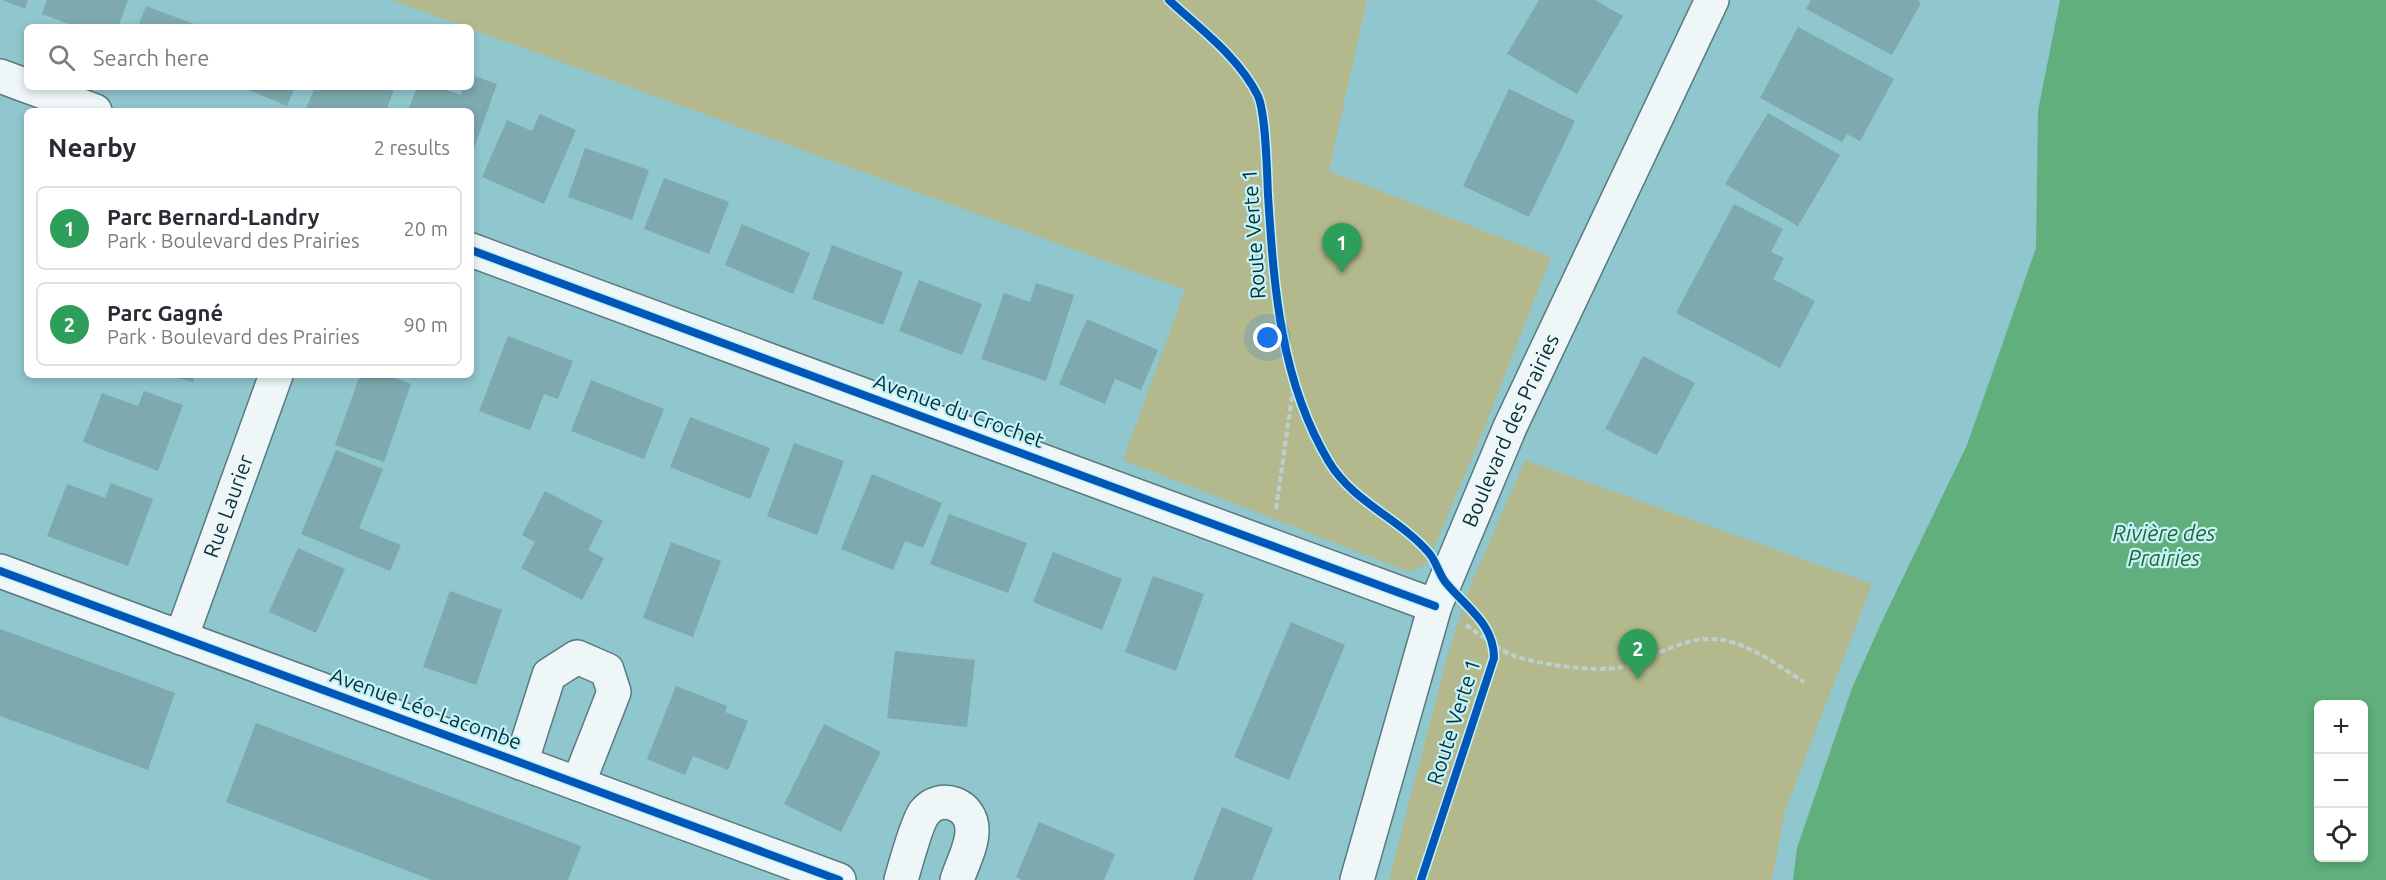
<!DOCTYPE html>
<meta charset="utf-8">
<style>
body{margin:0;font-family:Ubuntu,sans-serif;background:#f2f2f3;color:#2b2b33}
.controls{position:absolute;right:18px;bottom:18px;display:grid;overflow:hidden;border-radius:9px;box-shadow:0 3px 9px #0003}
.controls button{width:54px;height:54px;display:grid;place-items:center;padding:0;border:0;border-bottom:2px solid #e1e1e2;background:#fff;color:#2b2b33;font:30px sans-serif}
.you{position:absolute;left:1268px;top:338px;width:21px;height:21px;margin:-15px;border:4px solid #fff;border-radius:50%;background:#1a73e8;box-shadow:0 0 0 9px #1a73e833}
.badge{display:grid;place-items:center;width:39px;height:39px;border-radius:50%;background:#ea580c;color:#fff;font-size:20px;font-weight:700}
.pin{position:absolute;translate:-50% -50px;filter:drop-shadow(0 2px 3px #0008)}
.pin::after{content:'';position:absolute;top:32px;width:21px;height:18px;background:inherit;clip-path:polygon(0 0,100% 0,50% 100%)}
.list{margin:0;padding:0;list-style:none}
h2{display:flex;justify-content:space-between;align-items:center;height:78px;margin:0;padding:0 24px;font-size:26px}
h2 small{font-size:20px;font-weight:400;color:#7c7c81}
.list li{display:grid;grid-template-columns:39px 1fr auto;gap:18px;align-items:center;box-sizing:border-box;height:84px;margin:0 12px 12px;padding:0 12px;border:2px solid #e1e1e2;border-radius:9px}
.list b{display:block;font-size:22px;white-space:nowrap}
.list p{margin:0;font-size:20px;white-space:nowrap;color:#7c7c81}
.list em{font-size:20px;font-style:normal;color:#7c7c81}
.icon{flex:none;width:33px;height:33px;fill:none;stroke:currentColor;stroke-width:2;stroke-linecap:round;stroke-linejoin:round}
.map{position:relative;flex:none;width:2386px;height:880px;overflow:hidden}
.search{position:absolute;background:#fff;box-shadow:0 3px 9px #0003;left:24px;top:24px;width:450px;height:66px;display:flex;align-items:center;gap:15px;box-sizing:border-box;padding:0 21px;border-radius:9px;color:#7c7c81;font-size:22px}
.panel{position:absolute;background:#fff;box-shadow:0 3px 9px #0003;left:24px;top:108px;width:450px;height:270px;border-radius:9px}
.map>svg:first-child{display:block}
.green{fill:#b4b98d}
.water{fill:#60af7c;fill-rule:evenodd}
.building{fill:#7da9af}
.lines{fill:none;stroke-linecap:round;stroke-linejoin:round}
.minor-casing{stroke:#587b7f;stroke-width:36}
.tertiary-casing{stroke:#587b7f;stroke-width:36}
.path{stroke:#bdced1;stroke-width:4;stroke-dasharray:6 3;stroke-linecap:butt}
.minor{stroke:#eef6f8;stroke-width:33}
.tertiary{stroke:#eef6f8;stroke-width:33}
.cycleway-casing{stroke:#c4f2f9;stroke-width:11}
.cycleway{stroke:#0057b8;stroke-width:8}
.labels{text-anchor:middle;stroke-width:4.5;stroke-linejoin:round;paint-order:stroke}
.street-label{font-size:21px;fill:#043238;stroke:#c4f2f9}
.water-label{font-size:22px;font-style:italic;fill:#286533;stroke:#c4f2f9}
</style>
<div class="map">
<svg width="2386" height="880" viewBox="0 0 2386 880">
<rect width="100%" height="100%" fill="#90c6cd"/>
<path class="green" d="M392 0H1367L1329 171 1551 257 1480 439 1427 564 1409 572 1123 460 1185 290 471 29V27H466Z
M1525 460 1872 584 1785 811 1772 880H1389L1446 661 1469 589Z"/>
<path class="water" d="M2060 0H2386V880H1793L1797 848 1852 688 1884 617 1967 445 2036 248 2038 111ZM2318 704H2364V858H2318Z"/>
<path class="building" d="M3 0H28L25 9Z
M47 0H128L118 27H77L42 14Z
M1539 0H1595L1623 16 1577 94 1507 54Z
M1811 0H1918L1921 3 1892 55 1806 9Z
M146 6 202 27H138Z
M1798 27 1894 79 1860 141 1847 134 1842 142 1760 98Z
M471 75 497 84 473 151 471 150V111H408L417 87H439L461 95 464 87H471Z
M242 87H295L287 106Z
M315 87H395L386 111H305Z
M1509 89 1575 121 1529 217 1463 186Z
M1768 113 1840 155 1798 226 1725 184Z
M540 114 576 130 544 204 482 177 507 120 532 131Z
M585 148 649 170 632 220 568 197Z
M664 178 729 202 709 254 644 229Z
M1734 204 1783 229 1771 252 1784 258 1773 279 1815 301 1780 368 1676 313Z
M742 224 810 253 793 294 725 265Z
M832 245 903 272 883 325 812 299Z
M919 280 982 304 962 355 899 331Z
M1036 283 1074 295 1046 381 981 359 1004 293 1030 302Z
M1087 319 1158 350 1141 390 1115 379 1105 404 1059 384Z
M508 336 573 361 558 399 544 394 530 430 479 411Z
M1643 356 1695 383 1657 455 1605 429Z
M168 375H195L193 382Z
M360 375H387L411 384 384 462 335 445Z
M591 380 664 409 644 459 571 431Z
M144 391 183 405 158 471 83 442 102 393 138 406Z
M690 417 770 448 750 499 670 467Z
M794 443 844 461 817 535 767 516Z
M336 450 383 469 359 528 401 545 390 571 301 534Z
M872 474 942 503 923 548 905 541 893 570 841 549Z
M111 483 153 499 128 566 47 536 67 484 105 498Z
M545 491 603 521 588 550 604 558 582 600 521 568 535 542 522 535Z
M949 514 1027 543 1008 593 930 564Z
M671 542 721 561 693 637 643 618Z
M298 548 345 569 316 633 269 612Z
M1053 552 1122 579 1102 630 1033 602Z
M1153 576 1204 594 1176 671 1125 652Z
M450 591 502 610 476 685 423 667Z
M1291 622 1345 645 1289 780 1234 757Z
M0 629 175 693 148 770 0 716Z
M895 651 975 660 967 727 887 718Z
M676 686 727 706 725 712 748 721 728 770 693 756 685 775 647 759Z
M256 723 581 846 568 880H432L226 802Z
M824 724 881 752 841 832 784 804Z
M1222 807 1273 828 1252 880H1193Z
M1039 822 1115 854 1104 880H1022L1016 877Z"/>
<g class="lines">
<g class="minor-casing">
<g id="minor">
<path d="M0 76 27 86"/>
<path d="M30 87 95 111"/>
<path d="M471 250 1435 606"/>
<path d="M0 571 839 880"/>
<path id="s1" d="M181 638 276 375"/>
<path d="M521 763 549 675 577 657 607 670 614 692 578 784"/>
<path d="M901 880C905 866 917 822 924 813 940 792 973 804 972 831 972 846 962 865 957 880"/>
</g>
</g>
<g class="tertiary-casing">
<g id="tertiary">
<path id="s2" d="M1357 880 1435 606 1510 427 1712 0"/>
</g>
</g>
<path class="path" d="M1276 509 1294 382
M1466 625C1481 635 1496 648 1512 655 1534 664 1598 673 1621 667 1650 660 1678 639 1709 639 1745 639 1775 664 1804 682"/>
<use href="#minor" class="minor"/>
<use href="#tertiary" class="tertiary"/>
<g class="cycleway-casing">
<path id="cycleway" d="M1169 0C1200 29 1239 57 1258 96 1266 114 1267 173 1268 195 1274 287 1280 380 1329 462 1353 502 1400 519 1429 553 1437 562 1439 576 1447 584 1467 608 1494 624 1494 658L1421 880
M471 250 1435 606
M0 571 839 880"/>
</g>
<use href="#cycleway" class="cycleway"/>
</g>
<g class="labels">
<g class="street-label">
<text transform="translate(1254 234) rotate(-94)" y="7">Route Verte 1</text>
<text transform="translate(959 411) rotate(20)" y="7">Avenue du Crochet</text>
<text dy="7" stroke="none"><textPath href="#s2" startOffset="476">Boulevard des Prairies</textPath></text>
<text dy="7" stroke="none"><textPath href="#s1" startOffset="140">Rue Laurier</textPath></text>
<text transform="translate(426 709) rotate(20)" y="7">Avenue Léo-Lacombe</text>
<text transform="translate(1454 722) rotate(-72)" y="7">Route Verte 1</text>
</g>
<g class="water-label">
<text x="2164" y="541">Rivière des<tspan x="2164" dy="25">Prairies</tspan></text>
</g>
</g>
</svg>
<div class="controls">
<button>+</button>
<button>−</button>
<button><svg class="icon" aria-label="locate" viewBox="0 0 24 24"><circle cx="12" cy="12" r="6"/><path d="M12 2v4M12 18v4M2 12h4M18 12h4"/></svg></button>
</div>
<div class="you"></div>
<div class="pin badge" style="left:1342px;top:273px;background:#2e9e5b">1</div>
<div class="pin badge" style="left:1638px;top:679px;background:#2e9e5b">2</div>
<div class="search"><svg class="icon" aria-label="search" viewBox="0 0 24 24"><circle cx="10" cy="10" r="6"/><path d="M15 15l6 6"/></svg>Search here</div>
<section class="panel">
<h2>Nearby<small>2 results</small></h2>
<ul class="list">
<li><span class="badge" style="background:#2e9e5b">1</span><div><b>Parc Bernard-Landry</b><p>Park · Boulevard des Prairies</p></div><em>20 m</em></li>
<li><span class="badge" style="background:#2e9e5b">2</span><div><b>Parc Gagné</b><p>Park · Boulevard des Prairies</p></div><em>90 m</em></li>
</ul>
</section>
</div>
